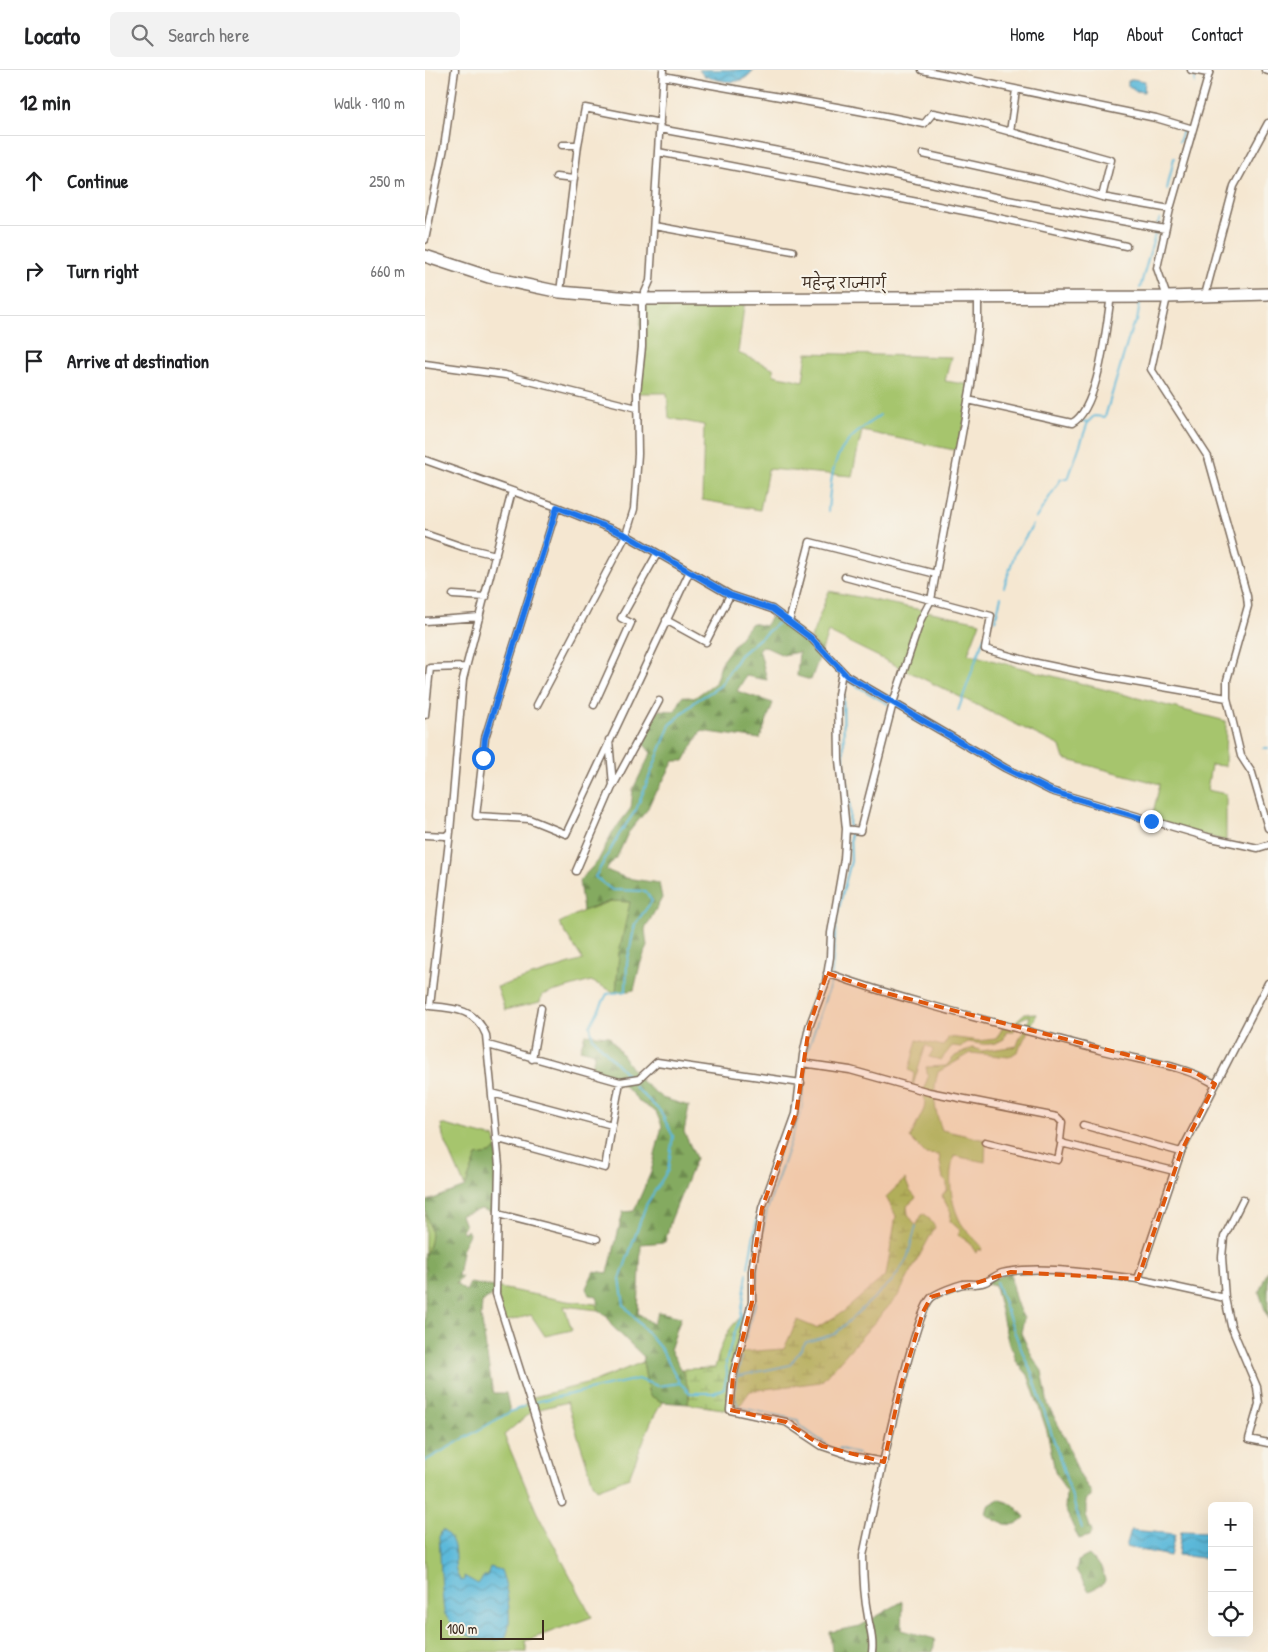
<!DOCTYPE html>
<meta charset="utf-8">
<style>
body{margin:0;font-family:"Patrick Hand","Playpen Sans Deva",sans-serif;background:#f2f2f2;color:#202124}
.controls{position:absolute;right:15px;bottom:15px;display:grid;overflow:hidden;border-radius:8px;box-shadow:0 5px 20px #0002}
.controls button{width:45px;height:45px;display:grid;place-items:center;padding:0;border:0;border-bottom:1px solid #e0e0e0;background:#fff;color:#202124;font:25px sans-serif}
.scale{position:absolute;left:15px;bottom:12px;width:104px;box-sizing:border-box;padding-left:5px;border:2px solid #3b2a1e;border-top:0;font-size:14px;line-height:18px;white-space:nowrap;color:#3b2a1e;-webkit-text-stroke:4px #f7f3e8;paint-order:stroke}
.stop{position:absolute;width:15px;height:15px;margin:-11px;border:4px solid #1a73e8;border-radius:50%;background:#fff}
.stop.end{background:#1a73e8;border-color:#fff;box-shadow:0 1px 5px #0008}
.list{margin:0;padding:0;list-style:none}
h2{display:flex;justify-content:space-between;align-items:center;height:65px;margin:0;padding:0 20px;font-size:21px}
h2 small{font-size:16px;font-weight:400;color:#757577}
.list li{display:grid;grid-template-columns:32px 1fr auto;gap:15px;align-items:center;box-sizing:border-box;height:90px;padding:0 20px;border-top:1px solid #e0e0e0}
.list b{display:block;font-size:19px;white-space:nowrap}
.list em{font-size:16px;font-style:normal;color:#757577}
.icon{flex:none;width:28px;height:28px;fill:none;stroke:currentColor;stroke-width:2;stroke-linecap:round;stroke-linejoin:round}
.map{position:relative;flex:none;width:843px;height:1582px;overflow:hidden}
header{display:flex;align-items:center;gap:30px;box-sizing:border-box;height:70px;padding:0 25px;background:#fff;border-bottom:1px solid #e0e0e0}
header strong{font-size:24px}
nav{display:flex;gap:28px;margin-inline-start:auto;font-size:18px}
.search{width:350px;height:45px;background:#f2f2f2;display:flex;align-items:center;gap:12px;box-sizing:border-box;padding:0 18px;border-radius:8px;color:#757577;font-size:19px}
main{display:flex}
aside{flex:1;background:#fff}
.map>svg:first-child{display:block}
.grass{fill:#a6c56d;stroke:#707846}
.forest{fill:url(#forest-firs);stroke:#606a3f}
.wetland{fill:url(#wetland-marsh);stroke:#707846}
.water{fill:url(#water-waves);stroke:#4c727c}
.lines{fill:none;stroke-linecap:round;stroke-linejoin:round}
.stream{stroke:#5cb9da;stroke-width:2}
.minor-casing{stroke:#7c6c5d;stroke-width:9}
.trunk-casing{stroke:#7c6c5d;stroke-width:14}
.minor{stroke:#fff;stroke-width:6}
.trunk{stroke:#fff;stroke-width:11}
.route{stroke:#1a73e8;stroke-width:6}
.marked{fill:#df570d;fill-opacity:0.2;stroke:#df570d;stroke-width:4;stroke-dasharray:10 6;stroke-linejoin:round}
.labels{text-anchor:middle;stroke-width:4.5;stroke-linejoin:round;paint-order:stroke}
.street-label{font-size:14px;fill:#3b2a1e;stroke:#f7f3e8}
</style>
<header>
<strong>Locato</strong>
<div class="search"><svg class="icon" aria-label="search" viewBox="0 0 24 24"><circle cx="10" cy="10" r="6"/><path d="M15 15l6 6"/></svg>Search here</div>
<nav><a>Home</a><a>Map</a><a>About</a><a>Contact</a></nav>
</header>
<main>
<aside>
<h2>12 min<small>Walk · 910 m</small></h2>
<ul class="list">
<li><svg class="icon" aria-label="ahead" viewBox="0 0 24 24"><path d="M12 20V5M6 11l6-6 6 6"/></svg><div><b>Continue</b></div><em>250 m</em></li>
<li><svg class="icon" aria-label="right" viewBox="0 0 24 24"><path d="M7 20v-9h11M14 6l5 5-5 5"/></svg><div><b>Turn right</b></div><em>660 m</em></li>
<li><svg class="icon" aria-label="arrive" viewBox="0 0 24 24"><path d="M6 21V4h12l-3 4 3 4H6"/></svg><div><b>Arrive at destination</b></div></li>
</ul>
</aside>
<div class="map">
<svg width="843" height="1582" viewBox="0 0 843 1582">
<defs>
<pattern id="forest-firs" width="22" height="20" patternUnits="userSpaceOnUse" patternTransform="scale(1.25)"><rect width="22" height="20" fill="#84aa60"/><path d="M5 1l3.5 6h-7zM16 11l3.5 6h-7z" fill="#6d8b4f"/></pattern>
<pattern id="wetland-marsh" width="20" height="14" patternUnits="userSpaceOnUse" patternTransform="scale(1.25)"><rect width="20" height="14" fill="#a6c56d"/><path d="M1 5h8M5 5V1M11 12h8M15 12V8" fill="none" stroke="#88a059"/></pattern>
<pattern id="water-waves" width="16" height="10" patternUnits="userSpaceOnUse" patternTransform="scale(1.25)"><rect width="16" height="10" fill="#5cb9da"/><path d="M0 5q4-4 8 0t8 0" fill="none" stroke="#4d97b0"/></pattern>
</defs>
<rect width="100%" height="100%" fill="#f7f3e8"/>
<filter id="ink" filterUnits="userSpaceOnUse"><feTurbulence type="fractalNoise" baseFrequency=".02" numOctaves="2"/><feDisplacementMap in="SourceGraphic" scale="10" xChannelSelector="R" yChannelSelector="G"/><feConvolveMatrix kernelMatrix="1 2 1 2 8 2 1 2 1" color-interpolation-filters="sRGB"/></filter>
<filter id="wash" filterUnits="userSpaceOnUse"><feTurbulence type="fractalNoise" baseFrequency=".0096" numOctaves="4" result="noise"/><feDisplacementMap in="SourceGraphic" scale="20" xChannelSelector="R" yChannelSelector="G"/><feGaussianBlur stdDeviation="1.12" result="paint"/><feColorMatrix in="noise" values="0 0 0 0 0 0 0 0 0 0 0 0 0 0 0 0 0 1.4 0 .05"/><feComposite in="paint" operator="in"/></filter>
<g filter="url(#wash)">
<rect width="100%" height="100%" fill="#f5e7d1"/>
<path class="grass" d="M217 229H320L313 283 348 298 349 305 378 311 382 283 526 287 520 311 546 315 534 381 437 361 427 406 343 399 335 440 277 430 279 355 244 348 242 323H212Z
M404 521 555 552 543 584 801 651 800 696 786 695 782 720 801 724V771L726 751 735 714 639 689 635 676 403 562 397 580 386 568Z
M186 831 206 832 194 883 191 923 166 911 117 925 115 932 80 940 72 917 158 890 134 853 158 841Z
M600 943 612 944 593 981 584 987 546 983 513 1002C507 1024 509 1039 517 1060L561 1070 560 1092 529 1086C523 1107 525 1129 534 1149 538 1159 550 1168 557 1177L556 1181 554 1179 551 1183 544 1172 533 1165 535 1160 525 1151 526 1143 517 1126 522 1120V1113L518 1109 514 1085 501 1084 485 1068 499 1039 500 1031 498 1021 503 1007 501 997 521 996 530 986 548 978 557 981 592 976C595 964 603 957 605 946 596 947 591 952 589 961H581L579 969C566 977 557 974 543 972L536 977 527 976 516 990 504 987 508 980 501 975 487 1018 489 1003 484 1000 492 970 518 976 524 967 554 971 571 969 580 954 589 953Z
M16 1054 70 1068 72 1079 65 1084 52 1086 40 1117 18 1066Z
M0 1144C10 1157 7 1171 0 1185Z
M70 1217 142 1231 171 1234 173 1240 139 1236 147 1260 120 1266 106 1245 80 1252Z
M218 1292 224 1325 237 1332 226 1352 204 1407 172 1419 168 1413 142 1332 107 1341 79 1365 112 1443 167 1547 100 1571 102 1582H0V1391L85 1342 100 1336 104 1328 165 1313Z"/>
<path class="forest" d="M350 541 397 580 386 610 372 606 374 582 358 585 338 576 334 578 342 610 321 606 312 621 348 633 335 669 276 661 259 691H249L233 720 230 722 222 740 203 763 193 785 181 800 201 808 234 813 237 828 220 859 222 876 215 895 209 920 191 923 194 883 205 832 186 831 158 841 154 811 173 791 187 763 206 738 208 719 226 683 216 671 234 640 250 641 258 626 269 628 290 613 297 591 326 553 340 556Z
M160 964 184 966 214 1009 237 1028 264 1036 259 1062 271 1088 246 1150 240 1172 216 1174 213 1243 228 1254 234 1242 256 1247 245 1280C255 1296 267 1314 263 1334L237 1332 224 1325 218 1292 219 1287 186 1255 182 1246 173 1240 172 1226 164 1225 161 1218 169 1201 183 1203 198 1142 209 1141 226 1102 237 1056 231 1042 216 1033 195 1012 165 1004 170 983 155 979Z
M72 1079 73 1144 56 1139 36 1145 40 1156 37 1161 40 1163 42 1160 44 1164 38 1176 33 1206 37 1207 31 1214 41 1221 45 1213 70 1217 71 1224 57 1232 56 1246 67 1318 69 1323H81L85 1342 0 1391V1185C13 1157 0 1157 0 1132L40 1117 52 1086 65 1084Z
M843 1200V1249L834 1222Z
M586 1202C586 1216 591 1236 599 1248L596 1263 608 1288 617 1301 623 1335 641 1370 654 1404 666 1422V1427L661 1430V1446L667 1462 664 1466 654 1469 640 1439 641 1422 630 1401 622 1361 603 1305 591 1291 588 1280 584 1275 570 1216 558 1213Z
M574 1429 589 1435 600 1447C590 1461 572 1453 561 1444L563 1436Z
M664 1485 676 1497 680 1510 678 1514 664 1521 651 1500 653 1491Z
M478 1531 477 1560 510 1569 508 1582H407L405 1562 435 1556Z"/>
<path class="wetland" d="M480 1109 485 1121 491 1128 482 1136 483 1144 491 1156 498 1143 503 1147 510 1157 473 1226 396 1312 325 1321 314 1337 305 1340 263 1334 265 1323 257 1299 290 1298C296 1274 302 1254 325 1241L315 1282 359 1279 372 1250 391 1258 418 1242 461 1205 471 1146 461 1127Z"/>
<path class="water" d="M274 0H328C317 18 296 11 279 6Z
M708 9 720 11 719 22 710 21 703 16V11Z
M17 1460C39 1474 23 1495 36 1511L39 1510V1506L53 1514 59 1506H62L65 1497 76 1500C82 1516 89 1554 80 1568 57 1574 32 1566 20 1544 17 1540 15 1478 14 1467Z
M706 1460 750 1464 745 1486 701 1477Z
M756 1461 787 1462V1489L753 1485Z"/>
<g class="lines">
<path class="stream" d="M770 14V3
M754 72 758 61
M742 119 749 88
M732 156 735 148
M715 218 731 160
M658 351 663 352 669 346 680 347 707 257 712 251 715 233
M403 441C408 386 410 377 455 345
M611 448 636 409H643L663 352
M579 517 590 483 608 455
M570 551 576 527
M533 641 559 567
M484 646 495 652
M839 678H843
M424 757 425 738 419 691 418 612 423 611 463 634
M382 982 406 912 412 846 426 791 425 763
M205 1008 168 968 165 956 182 924 201 921 202 893 210 854 227 831 220 821 187 820 170 807 195 763 211 740 245 655 271 631 295 616 315 585 354 552
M338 1127 369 1039
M334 1181 342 1140 377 1038 381 987
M323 1197 332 1148
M571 1212C583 1242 592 1274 607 1303L657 1458
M320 1270 330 1234 333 1187
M316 1287C314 1302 304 1324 314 1337L373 1350 374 1355 402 1375
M313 1306 365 1295 381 1272 410 1264 468 1210 482 1189 491 1156
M255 1313 265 1323H289L299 1318 302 1305 301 1292 308 1267 316 1246 322 1204
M110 1332 213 1309 233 1316 255 1313 236 1279 199 1235 195 1209 221 1135 243 1100 248 1066 235 1041 209 1016
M414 1378 433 1384
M0 1391 85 1342 100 1336"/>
</g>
</g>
<g filter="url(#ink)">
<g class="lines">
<g class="minor-casing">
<path id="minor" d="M497 0 731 48 768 59
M766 0 783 3
M785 0 745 139 732 198 742 227 726 299 783 387 822 526 823 536 802 610V628L816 686 827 703 843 758
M840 0 843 1
M238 6C325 23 412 35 499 54L508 43 543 50 686 90 677 127 745 139
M235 59 397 89 583 130 740 159
M585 62 591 20
M137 75H153
M233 82 560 145 701 176
M498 84 617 110 677 127
M131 107 149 109
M229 156 368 181
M0 170 19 78 30 0
M135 222 153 75 160 38 235 53
M780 225 809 116 843 53
M553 228V258L546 315 506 530 566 546 560 579 607 592 674 606 802 628
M0 294 80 305 212 338
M543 330 647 353C674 339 681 256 686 226
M0 390 132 437 201 465 305 525 347 539 386 568 422 606 580 698 626 721 786 768 833 778 843 775
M87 421 38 609 25 762 5 936C29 938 51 939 61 965L74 1096 71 1224 137 1433
M132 437 60 668 51 746 104 749 141 764 264 503
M0 464 38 477 71 485
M420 507 506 530 496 549 468 633 435 761 421 759
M28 525 61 527
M241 550 281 572 305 525
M0 551 55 547
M364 552 385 472 511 504
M417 602 413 624 414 690 421 759 419 789 406 863 405 887 401 912 384 957 378 985 371 1044 337 1138 327 1201V1232L308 1306 305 1340 361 1352 397 1376 427 1386 459 1392
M112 635 201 465 209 439 213 384 212 323 217 277V229L225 211 238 0
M169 635 206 553 196 548 232 484
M0 645 5 598 41 597
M189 714 234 631
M0 765 21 766 25 762
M151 801 188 715 184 670
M402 903C492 935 586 956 678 981 716 991 756 994 790 1014
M843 913 756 1082 713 1209 800 1228 806 1256 832 1317 834 1334 824 1369 843 1373
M63 975 195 1012 214 1009 232 992 376 1013
M107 989 116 938
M377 993 425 1000 504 1022 632 1047 637 1052 635 1071 640 1074
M67 1023 187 1055 195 1012
M658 1055 756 1082
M70 1068 180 1098 187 1055
M560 1072 633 1090 636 1075 640 1074 749 1101
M73 1144 172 1169
M800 1228 797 1187 799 1167 818 1129
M447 1582C449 1569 445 1560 443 1547 439 1527 438 1507 438 1486 446 1450 487 1243 507 1227 514 1222 530 1216 538 1214 544 1213 551 1215 557 1213 564 1212 570 1205 577 1203 614 1194 675 1205 713 1209"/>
</g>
<g class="trunk-casing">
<path id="trunk" d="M0 186 64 207 135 222 217 229 742 227 843 224"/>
</g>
<use href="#minor" class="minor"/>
<use href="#trunk" class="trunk"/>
</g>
</g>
<g class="lines" filter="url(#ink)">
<path class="route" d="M58 688 60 668 132 437 201 465 305 525 347 539 386 568 422 606 580 698 626 721 726 751"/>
</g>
<path class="marked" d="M402 903 453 921 769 1002 790 1014 756 1082 713 1209 586 1202 506 1227 498 1242 476 1315 459 1392 397 1376 361 1352 305 1340 308 1306 327 1232V1201L337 1138 371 1044 384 957Z"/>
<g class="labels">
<g class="street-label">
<text x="419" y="218">महेन्द्र राज्मार्ग्</text>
</g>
</g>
</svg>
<div class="controls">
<button>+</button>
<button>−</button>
<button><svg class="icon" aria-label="locate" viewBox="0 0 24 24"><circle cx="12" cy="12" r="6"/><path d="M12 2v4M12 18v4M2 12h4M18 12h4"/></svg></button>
</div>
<div class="scale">100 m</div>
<div class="stop" style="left:58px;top:688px"></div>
<div class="stop end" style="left:726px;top:751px"></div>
</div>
</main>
